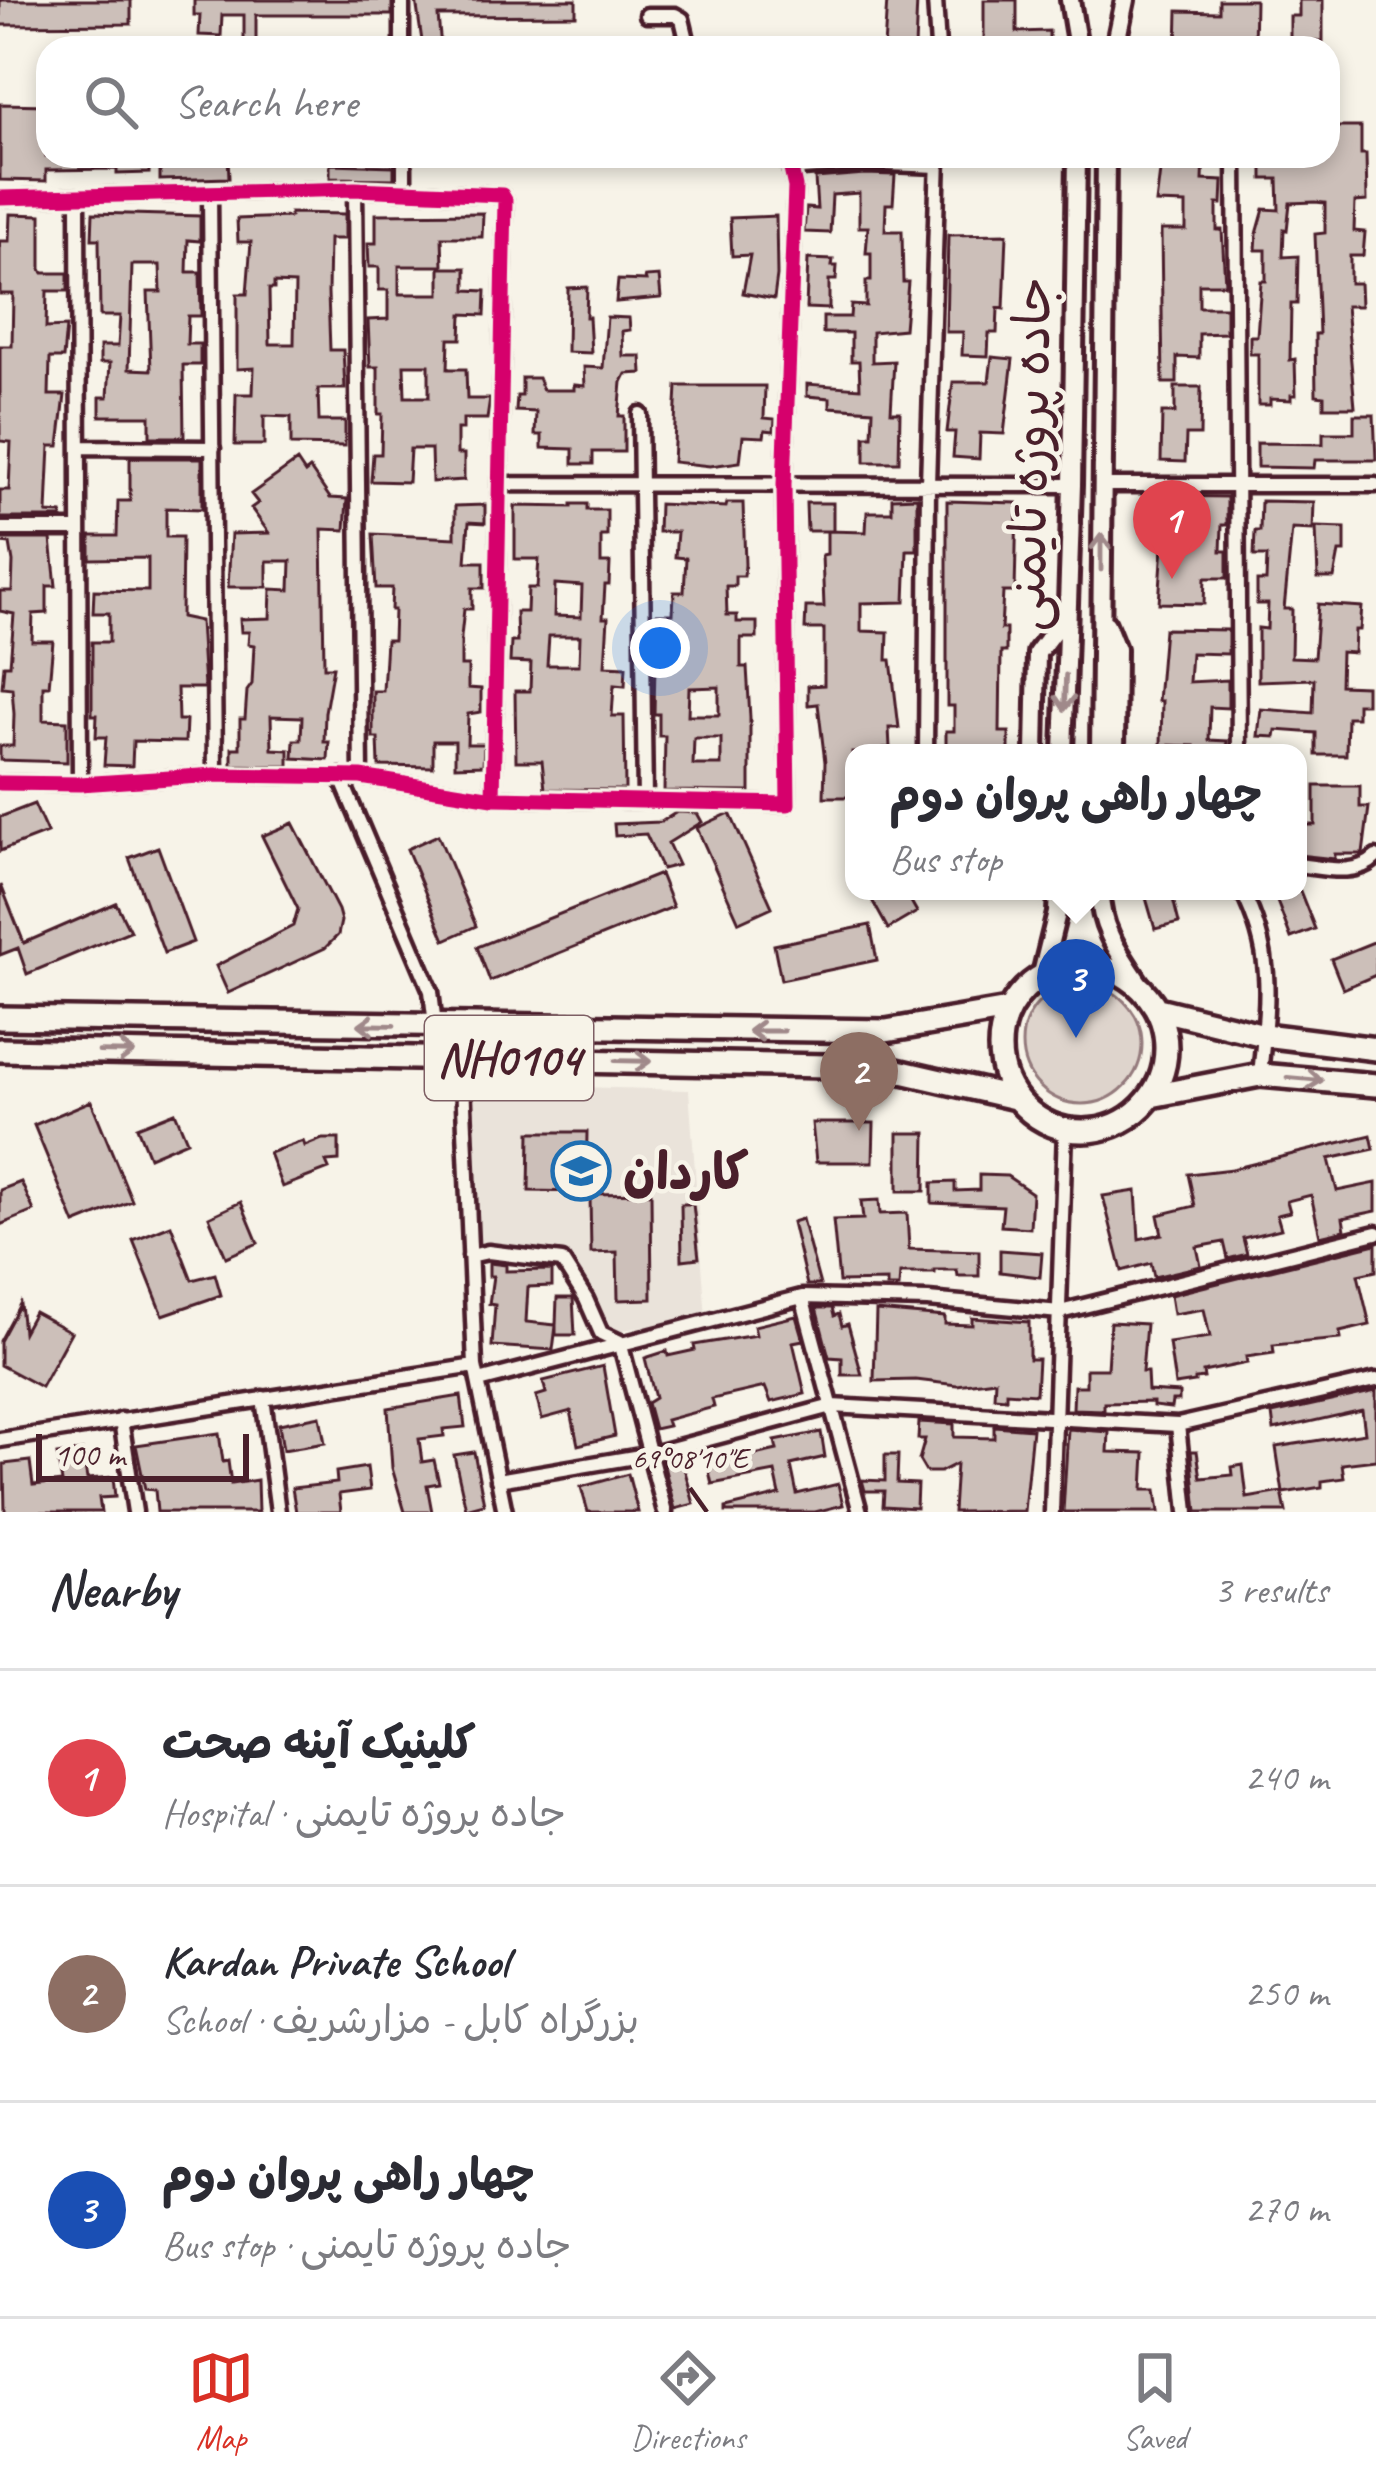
<!DOCTYPE html>
<meta charset="utf-8">
<style>
body{margin:0;font-family:Caveat,"Playpen Sans Arabic",sans-serif;background:#f2f2f3;color:#2b2b33}
.scale{position:absolute;left:36px;bottom:30px;width:213px;box-sizing:border-box;padding-left:12px;border:6px solid #4a1f2b;border-top:0;font-size:33px;line-height:42px;white-space:nowrap;color:#4a1f2b;-webkit-text-stroke:9px #f7f3e8;paint-order:stroke}
.you{position:absolute;left:660px;top:648px;width:42px;height:42px;margin:-30px;border:9px solid #fff;border-radius:50%;background:#1a73e8;box-shadow:0 0 0 18px #1a73e833}
.badge{display:grid;place-items:center;width:78px;height:78px;border-radius:50%;background:#d93025;color:#fff;font-size:39px;font-weight:700}
.pin{position:absolute;translate:-50% -99px;filter:drop-shadow(0 3px 6px #0008)}
.pin::after{content:'';position:absolute;top:63px;width:42px;height:36px;background:inherit;clip-path:polygon(0 0,100% 0,50% 100%)}
.popup{position:absolute;left:845px;top:744px;width:462px;height:156px;box-sizing:border-box;display:grid;place-content:center;border-radius:24px;background:#fff;filter:drop-shadow(0 3px 9px #0005);font-size:39px;white-space:nowrap;color:#7c7c81}
.popup b{font-size:45px;color:#2b2b33}
.popup::after{content:'';position:absolute;left:50%;top:100%;margin-left:-24px;border:24px solid transparent;border-top-color:#fff}
.list{margin:0;padding:0;list-style:none}
h2{display:flex;justify-content:space-between;align-items:center;height:156px;margin:0;padding:0 48px;font-size:51px}
h2 small{font-size:39px;font-weight:400;color:#7c7c81}
.list li{display:grid;grid-template-columns:78px 1fr auto;gap:36px;align-items:center;box-sizing:border-box;height:216px;padding:0 48px;border-top:3px solid #e1e1e2}
.list b{display:block;font-size:45px;white-space:nowrap}
.list p{margin:0;font-size:39px;white-space:nowrap;color:#7c7c81}
.list em{font-size:39px;font-style:normal;color:#7c7c81}
.icon{flex:none;width:66px;height:66px;fill:none;stroke:currentColor;stroke-width:2;stroke-linecap:round;stroke-linejoin:round}
.map{position:relative;flex:none;width:1376px;height:1512px;overflow:hidden}
.search{position:absolute;background:#fff;box-shadow:0 6px 18px #0003;left:36px;right:36px;top:36px;height:132px;display:flex;align-items:center;gap:30px;box-sizing:border-box;padding:0 42px;border-radius:36px;color:#7c7c81;font-size:45px}
.sheet{height:804px;background:#fff}
nav{display:flex;justify-content:space-around;align-items:center;box-sizing:border-box;height:168px;border-top:3px solid #e1e1e2;background:#fff;font-size:33px;color:#7c7c81}
nav a{display:grid;justify-items:center;gap:6px}
nav .on{color:#d93025}
.map>svg:first-child{display:block}
.built{fill:#eae3da}
.green{fill:#ded4cc;stroke:#947a7c;stroke-width:3}
.building{fill:#ccbfb9;stroke:#4a1f2b;stroke-width:3;fill-rule:evenodd}
.lines{fill:none;stroke-linecap:round;stroke-linejoin:round}
.minor-casing{stroke:#4a1f2b;stroke-width:21}
.secondary-casing{stroke:#4a1f2b;stroke-width:26}
.trunk-casing{stroke:#4a1f2b;stroke-width:30}
.minor{stroke:#f7f3e8;stroke-width:12}
.secondary{stroke:#f7f3e8;stroke-width:16}
.trunk{stroke:#f7f3e8;stroke-width:21}
.cycleway-casing{stroke:#f7f3e8;stroke-width:22}
.cycleway{stroke:#d6006c;stroke-width:15}
.oneway{stroke:#a0898a}
.ticks{fill:none;stroke:#4a1f2b;stroke-width:4.5}
.labels{text-anchor:middle;stroke-width:9;stroke-linejoin:round;paint-order:stroke}
.shield{fill:#f7f3e8;stroke:#7e5f64;stroke-width:3}
.shield-label{font-size:48px;font-weight:bold;fill:#4a1f2b}
.street-label{font-size:51px;fill:#4a1f2b;stroke:#f7f3e8}
.poi-label{font-size:51px;font-weight:bold;fill:#4a1f2b;stroke:#f7f3e8;text-anchor:start}
.ticks-label{font-size:30px;text-anchor:middle;fill:#4a1f2b;stroke:#f7f3e8;stroke-width:9;stroke-linejoin:round;paint-order:stroke}
</style>
<div class="map">
<svg width="1376" height="1512" viewBox="0 0 1376 1512">
<rect width="100%" height="100%" fill="#f7f3e8"/>
<filter id="ink" filterUnits="userSpaceOnUse"><feTurbulence type="fractalNoise" baseFrequency=".00833" numOctaves="2"/><feDisplacementMap in="SourceGraphic" scale="24" xChannelSelector="R" yChannelSelector="G"/><feConvolveMatrix kernelMatrix="1 2 1 2 8 2 1 2 1" color-interpolation-filters="sRGB"/></filter>
<g filter="url(#ink)">
<path class="built" d="M463 1084 689 1090 706 1318 601 1333 562 1261 470 1256Z"/>
<path class="green" d="M1022 1044a60 60 0 1 1 120 0a60 60 0 1 1-120 0Z"/>
<path class="building" d="M0 0H131V24L0 25Z
M194 0H392V15H256V48H244V15H222L221 36 199 35 200 15H194Z
M416 0H576V15L438 16 441 47 423 48Z
M887 0H917L915 48H884Z
M984 0H1017V32L1049 31V48H984Z
M1219 0H1255L1254 48H1177L1178 11 1219 12Z
M1299 0H1323V41H1311V48H1290V16H1299Z
M0 104 47 105 46 156H149V173L117 174V169L46 170V181L0 180Z
M1328 127H1361V154H1366L1367 201 1355 202 1354 231 1365 232 1363 256H1350V283H1360L1361 306H1346L1355 407H1324V396L1316 395 1315 334H1319L1315 234 1325 233V203L1315 202 1290 203 1287 230 1284 229 1283 257 1298 256 1297 304H1291L1290 360 1295 359 1296 395H1291V400L1270 399V405H1258V354H1250V336H1257L1261 281H1266V250H1256L1257 234 1264 209 1279 210 1278 179H1263V156H1328Z
M196 156H228L229 178 160 180V163L196 162Z
M1162 156H1204L1203 180 1223 181 1222 204H1217V230H1222L1225 284H1199V307H1226V333L1199 334V358L1177 357V383H1163L1161 230H1186V204L1156 203Z
M330 164 394 166V179L330 178Z
M865 174 895 175 893 204H886L885 231H902L903 282H908L904 329 872 332V362L894 361 891 412H900L899 462H865V436H872L873 410 830 407V398L807 396V384L860 388 859 361H851V333H823V317H850L851 305 866 306V281H871V253H866L868 227H859V193L832 195 830 233 804 232 806 208 817 209 815 178Z
M93 213 200 216V241L188 240 187 272H200L201 316H188L187 344H200V365H183L184 437H150V416H100V397H108L110 363H100V346H118L120 316H100L99 239H92ZM132 265H160L161 292H148L151 370 129 369Z
M290 213 345 214V239H329L328 293 330 350H343L345 389H318L319 421H345V446L291 445V417L264 416V445H235L236 394H253L254 368 237 369V294H247L251 242H238L237 219 290 217ZM274 283 295 284 294 344H270L269 289H274Z
M483 213 482 237H442L443 266H399V294H440V268H466V290L486 291 485 315 462 314 461 339H449L448 369H466L467 399H490L487 419H463V429H457V454H464V480L432 482 431 449H410L408 482 371 481 373 454H381L382 414H378V367H370L368 320 388 319V290H379V267H369L368 243H376V214ZM404 365H429V397H405Z
M10 214 41 215V269L43 273H68V291H47L46 328 66 327 63 358H50L49 395H65L59 446H50L48 488 47 513 62 514V518H0V490H9L11 442 0 441V346H12L13 294H0V241H9Z
M776 216 777 276 774 299 743 293 750 255 732 256 730 218Z
M1007 234 1004 309 998 308 997 333H989L988 356 962 355 963 332H946L948 235Z
M808 259 833 260 832 266H837L836 280H829V309L806 308Z
M659 276 661 298 616 302 618 280 646 281 645 277Z
M587 287 586 317H589L591 353 567 352 568 288Z
M607 317 629 318 630 330 622 331 623 356H641L642 373 626 374 622 382 619 416H624V452H593V464H573V449L542 448V435H535L536 412 516 411 517 396H522V378H538L543 390H574V385L585 386 584 367 603 368Z
M992 357 1013 359 1004 434 980 433 979 459 953 457 955 432H947L953 382H989Z
M677 386H765L764 418 775 419 774 431 765 430 764 437 743 436 740 462 710 466 673 462Z
M1175 387H1201L1200 435H1186L1185 462 1161 461 1162 413H1175Z
M1354 415H1374L1376 460H1315L1314 468 1257 467V443L1323 444V433H1354Z
M130 458H202V509L166 508V537H182L181 617 200 621 204 688H177L178 720H186L185 742 133 741 132 766 104 765 106 737H96L97 715H92V642H109V613H93L94 590 148 591V558L90 559V536H117L118 501H130Z
M297 461 305 473 310 469 330 498 347 499 345 530 322 529 324 667H333L325 712 324 742H329L328 760 293 758 294 740H301L302 717 271 716 272 749 289 750V766L232 765V748H240V719H245L247 691 252 684 254 645 248 644 249 632H241L240 619 270 618 271 589 290 590 291 561H267V587H228L231 534 269 533 251 508 258 503 251 494Z
M1160 496 1227 497V525H1222L1221 551H1227V578H1205L1204 604 1159 603 1165 517H1159Z
M917 497V550H907L905 602 861 603V631L888 632 887 660H891L899 728H889L890 748H884V753H852L850 797H824L825 762 818 704 808 705V686L824 685V629H805L806 607H824L822 555 827 554V531L866 532 867 512H892V498Z
M947 501 1017 503 1015 592H1003L1001 629H1006V652H1001L1000 732H1009V753H946V731H954V706H947Z
M1261 501 1314 502 1313 530 1292 529 1284 609H1292L1291 657 1314 658 1318 604 1362 607 1360 630H1355L1354 653 1341 652 1340 685 1366 686V704H1357V717H1347L1346 755H1316V733L1276 730 1275 737 1258 736 1261 709 1313 713 1314 679 1258 681V628L1267 629 1268 604H1257V581H1266L1267 556H1254L1255 531H1260Z
M727 503H743L745 565 744 576H735V586H726L727 615H737V622H757V638H741V667H747L750 718V792L664 791 665 736H659V714H654L656 614H673L674 592H684L686 558 675 557 677 532H658L659 504 726 507ZM689 688 719 687V715H688ZM694 738H721V765H693Z
M806 503H833V531H807Z
M572 504H587V510H607V536H601V563H610L609 585H605L603 618H608L605 666 626 667 625 686 614 685 612 716H624L625 790 545 789 542 761H516L515 691H530L531 663 510 662 511 642H517L516 612H527L528 588H537L539 559H515V506L572 507ZM555 584 582 586 581 617 554 616ZM549 636H580L579 665H547Z
M485 505V523L469 522 466 562H484V588H472V609H464L461 637V666H468V688L481 689V712L468 714 467 744H484L483 765 455 766V741H433V767L379 766 378 738H373V691H383L386 640H393L394 610H391L392 588H376L373 534 455 538V506Z
M1316 527 1345 528V552H1339L1334 578H1318Z
M0 539H51L56 586H47V613L33 614 32 641H53L49 686H43V720L67 721V762L0 760V746H13L14 714 12 688 2 687 4 665H10L14 614 0 611V591H12L13 562 10 544 0 543Z
M1164 629 1228 630V654L1191 653 1189 682 1228 680V708L1210 707 1209 740 1227 741 1226 753H1193L1194 746 1161 745 1162 701H1158Z
M1315 786H1360V807H1369L1363 854H1335V859L1298 855V825H1315Z
M34 804 47 833 0 851V817Z
M677 812 697 813 702 822 668 843 678 865 662 869 646 834 615 836 614 824 661 822Z
M730 813 772 907 739 922 697 828Z
M293 823 338 910 341 921 338 935 325 948 228 993 216 966 293 926 298 909 262 836Z
M438 835 476 926 445 940 407 849Z
M158 847 193 942 164 953 129 858Z
M660 874 673 907 490 981 477 947Z
M1 885 24 943 116 903 130 931 27 974 18 948 0 955Z
M867 891H905L917 912 888 929Z
M1144 891H1171L1179 923 1155 929Z
M1273 891H1300L1315 929 1291 938Z
M870 925 877 960 781 980 774 945Z
M1376 941V975L1343 989 1331 959Z
M91 1101 132 1201 75 1224 34 1125Z
M175 1112 187 1141 149 1157 137 1127Z
M812 1123H874L873 1162H816Z
M530 1132H587L586 1192 529 1191Z
M898 1133H926L925 1191H898Z
M1371 1135 1374 1149 1329 1159 1337 1191 1376 1183V1211L1343 1218 1345 1230 1320 1236 1311 1195 1287 1201 1290 1212 1277 1215 1281 1229 1243 1238 1247 1254 1228 1259 1224 1242 1197 1247 1201 1266 1154 1277 1151 1263 1122 1271 1103 1196 1136 1191 1139 1239 1162 1234 1158 1215 1195 1206 1188 1174 1232 1169Z
M322 1139H339V1161L326 1162 329 1169 282 1187 269 1153 303 1141 305 1146Z
M979 1175 1007 1176 1032 1193 1030 1228 1001 1226 1003 1206 932 1203V1183L955 1182V1191L979 1190Z
M21 1182 34 1211 0 1225V1190Z
M651 1193 652 1299 618 1300 617 1252 591 1253 590 1194Z
M879 1200 880 1214 907 1213 909 1249 979 1251V1276H958L957 1270H934V1273H900L899 1287H887V1281L839 1282 833 1220 863 1219 861 1201Z
M241 1202 258 1243 226 1257 209 1217Z
M681 1204H693L699 1258 682 1260Z
M802 1219 820 1285H807L792 1222Z
M171 1225 192 1280 215 1274 221 1295 163 1315 133 1240Z
M1376 1244V1271L1358 1275 1370 1325 1340 1332 1341 1339 1273 1345 1274 1353 1246 1357 1247 1363 1203 1372 1204 1378 1195 1379V1382L1175 1385 1169 1343 1210 1337 1204 1309 1173 1314 1170 1295Z
M1000 1250 1042 1253 1040 1277 1000 1272Z
M489 1263 506 1265V1271L552 1270V1286L528 1287 526 1322 556 1325 557 1298H573L575 1335H556V1326L553 1350 492 1346 495 1305 489 1304 493 1276H489Z
M20 1304 23 1332 34 1312 71 1332 41 1387 0 1365V1341Z
M816 1308H832L834 1316 839 1314 842 1326 848 1324 862 1375H842V1358L829 1357Z
M876 1311 945 1317V1324L972 1325V1318L1029 1322V1359H1038L1036 1394 1006 1392V1398L994 1397 995 1380 957 1385 916 1380 874 1381Z
M796 1316 803 1340 793 1342 805 1394 771 1402 765 1387 712 1399 714 1407 666 1420 668 1426 654 1429 647 1403 655 1398 645 1358 667 1351 668 1356 695 1350 694 1345 756 1335 754 1326Z
M1110 1322 1146 1324 1142 1372H1147L1148 1391 1179 1393V1401H1172L1171 1408 1153 1406V1402L1104 1403V1410L1073 1409 1074 1386H1086V1369H1107Z
M603 1366 615 1436 578 1445 571 1411 542 1419 536 1396 546 1393 543 1381Z
M1376 1391V1460L1342 1464 1344 1478 1322 1481V1487L1283 1493 1276 1447 1365 1433 1362 1410 1274 1430 1272 1414Z
M461 1396 465 1427 443 1429 444 1436 419 1439 422 1462 434 1460 439 1483 427 1485 432 1512H405L392 1468 388 1408Z
M320 1416 325 1443 283 1450 279 1424Z
M919 1422 954 1424V1437L994 1438V1426L1032 1429 1024 1511 953 1512 956 1464 940 1472H926L919 1460 925 1439H918Z
M1068 1429 1109 1432 1108 1452 1145 1453 1143 1490H1156L1159 1512H1063Z
M821 1432 825 1457 791 1465 797 1494 838 1484 843 1505 815 1512H726V1508L780 1495 775 1472 712 1484 706 1458 730 1453 732 1460 777 1450 775 1441Z
M219 1433 223 1462 228 1461 231 1484 257 1480 258 1512H157L155 1490 145 1489 136 1445Z
M82 1451 87 1479 113 1477 115 1497 99 1498 101 1512H5L4 1464 30 1461 33 1485 62 1482 57 1455Z
M1191 1451H1197L1201 1478 1233 1475 1232 1467 1243 1465 1247 1498 1282 1492 1286 1512H1197Z
M474 1452 484 1504 466 1509 454 1455Z
M885 1455H898L897 1483 917 1484 916 1508 883 1506 884 1491H865L862 1480 885 1481Z
M681 1457 694 1504 675 1509 663 1462Z
M367 1467 370 1490 339 1494 341 1512H296L292 1488 337 1483 336 1472Z
M628 1474 638 1512H588L581 1487Z"/>
<g class="lines">
<g class="minor-casing">
<path id="minor" d="M402 0V48
M935 0 938 48
M647 15H675L682 19 689 48
M1235 156 1239 753
M790 169 865 163 938 166
M355 189 361 777
M404 189V156
M210 193 215 775
M78 197 80 784
M0 198 355 189 502 195 505 200 493 798
M640 414 645 800
M79 447 213 448
M500 484 1072 485
M1101 485H1376
M0 529H78
M926 753 928 484 938 156
M340 776 431 991 435 1025
M0 783 80 784 215 775 361 777 493 798 788 804 784 485 795 187 788 156
M1298 865C1324 868 1356 877 1376 857
M1242 891C1276 958 1267 1003 1260 1075
M462 1058 475 1366 505 1512
M470 1256 488 1252 562 1261 586 1299 601 1333 620 1342 665 1512
M802 1297 860 1512
M479 1381 802 1297 928 1300 1060 1312 1376 1233
M263 1398 278 1512
M121 1420 135 1512
M1178 1425 1187 1512
M0 1440 475 1366
M498 1480 652 1454 832 1406 1178 1425 1376 1380
M1052 1512 1065 1130"/>
</g>
<g class="secondary-casing">
<path id="secondary" d="M1070 0 1078 48
M1115 48 1125 0
M1106 624 1116 649 1115 753
M1035 753 1037 653 1067 613
M1063 753 1072 485 1077 156
M1100 753 1106 156
M1100 891C1099 929 1122 957 1142 988
M1042 974 1057 913 1058 891"/>
</g>
<g class="trunk-casing">
<path id="trunk" d="M1000 1048a83 83 0 1 1 166 0a83 83 0 1 1-166 0Z
M1158 1009 1264 1035 1376 1049
M0 1018 886 1031 1008 1010
M0 1050 880 1067 1015 1098
M1151 1096 1260 1075 1376 1085"/>
</g>
<use href="#minor" class="minor"/>
<use href="#secondary" class="secondary"/>
<use href="#trunk" class="trunk"/>
<g class="cycleway-casing">
<path id="cycleway" d="M0 198 355 189 502 195 505 200 493 798
M0 783 80 784 215 775 361 777 493 798 788 804 784 485 795 187 788 156"/>
</g>
<use href="#cycleway" class="cycleway"/>
</g>
<defs><path id="oneway-shaft" d="M-6 0H5M1.5-3L5.5 0L1.5 3" fill="none" stroke-width="1.6" stroke-linecap="round" stroke-linejoin="round" transform="scale(3)"/></defs>
<g class="oneway">
<use href="#oneway-shaft" transform="translate(1101 552) rotate(-90)"/>
<use href="#oneway-shaft" transform="translate(1065 693) rotate(92)"/>
<use href="#oneway-shaft" transform="translate(376 1025) rotate(-179)"/>
<use href="#oneway-shaft" transform="translate(766 1031) rotate(180)"/>
<use href="#oneway-shaft" transform="translate(117 1052) rotate(1)"/>
<use href="#oneway-shaft" transform="translate(633 1061) rotate(1)"/>
<use href="#oneway-shaft" transform="translate(1305 1079) rotate(5)"/>
</g>
</g>
<path class="ticks" d="M690 1488 707 1512"/>
<defs>
<g id="university-ring" transform="scale(3)"><circle r="9.5" fill="#f7f3e8" stroke="#1f6fb2" stroke-width="1.5"/><path d="M0-5L7-2L0 1L-7-2ZM-4 1L0 2.5L4 1V4Q0 6-4 4Z" fill="#1f6fb2"/></g>
</defs>
<g fill-rule="evenodd">
<use href="#university-ring" x="581" y="1171"/>
</g>
<g class="labels">
<rect class="shield" x="425" y="1016" width="168" height="84" rx="9"/>
<g class="shield-label">
<text x="509" y="1075">NH0104</text>
</g>
<g class="street-label">
<text transform="translate(1029 454) rotate(-89)" y="18">جاده پروژه تایمنی</text>
</g>
<g class="poi-label">
<text x="623" y="1189">کاردان</text>
</g>
</g>
<g class="ticks-label">
<text x="690" y="1468">69°08'10"E</text>
</g>
</svg>
<div class="scale">100 m</div>
<div class="you"></div>
<div class="pin badge" style="left:1172px;top:579px;background:#e0444e">1</div>
<div class="pin badge" style="left:859px;top:1131px;background:#8d6e63">2</div>
<div class="pin badge" style="left:1076px;top:1038px;background:#1a4fb4">3</div>
<div class="popup"><b>چهار راهی پروان دوم</b>Bus stop</div>
<div class="search"><svg class="icon" aria-label="search" viewBox="0 0 24 24"><circle cx="10" cy="10" r="6"/><path d="M15 15l6 6"/></svg>Search here</div>
</div>
<section class="sheet">
<h2>Nearby<small>3 results</small></h2>
<ul class="list">
<li><span class="badge" style="background:#e0444e">1</span><div><b>کلینیک آینه صحت</b><p>Hospital · جاده پروژه تایمنی</p></div><em>240 m</em></li>
<li><span class="badge" style="background:#8d6e63">2</span><div><b>Kardan Private School</b><p>School · بزرگراه کابل - مزارشریف</p></div><em>250 m</em></li>
<li><span class="badge" style="background:#1a4fb4">3</span><div><b>چهار راهی پروان دوم</b><p>Bus stop · جاده پروژه تایمنی</p></div><em>270 m</em></li>
</ul>
</section>
<nav>
<a class="on"><svg class="icon" aria-label="map" viewBox="0 0 24 24"><path d="M3 6l6-2 6 2 6-2v14l-6 2-6-2-6 2zM9 4v14M15 6v14"/></svg>Map</a>
<a><svg class="icon" aria-label="directions" viewBox="0 0 24 24"><path d="M12 3l9 9-9 9-9-9zM9 14v-3h6M13 9l2 2-2 2"/></svg>Directions</a>
<a><svg class="icon" aria-label="saved" viewBox="0 0 24 24"><path d="M7 4h10v16l-5-4-5 4z"/></svg>Saved</a>
</nav>
